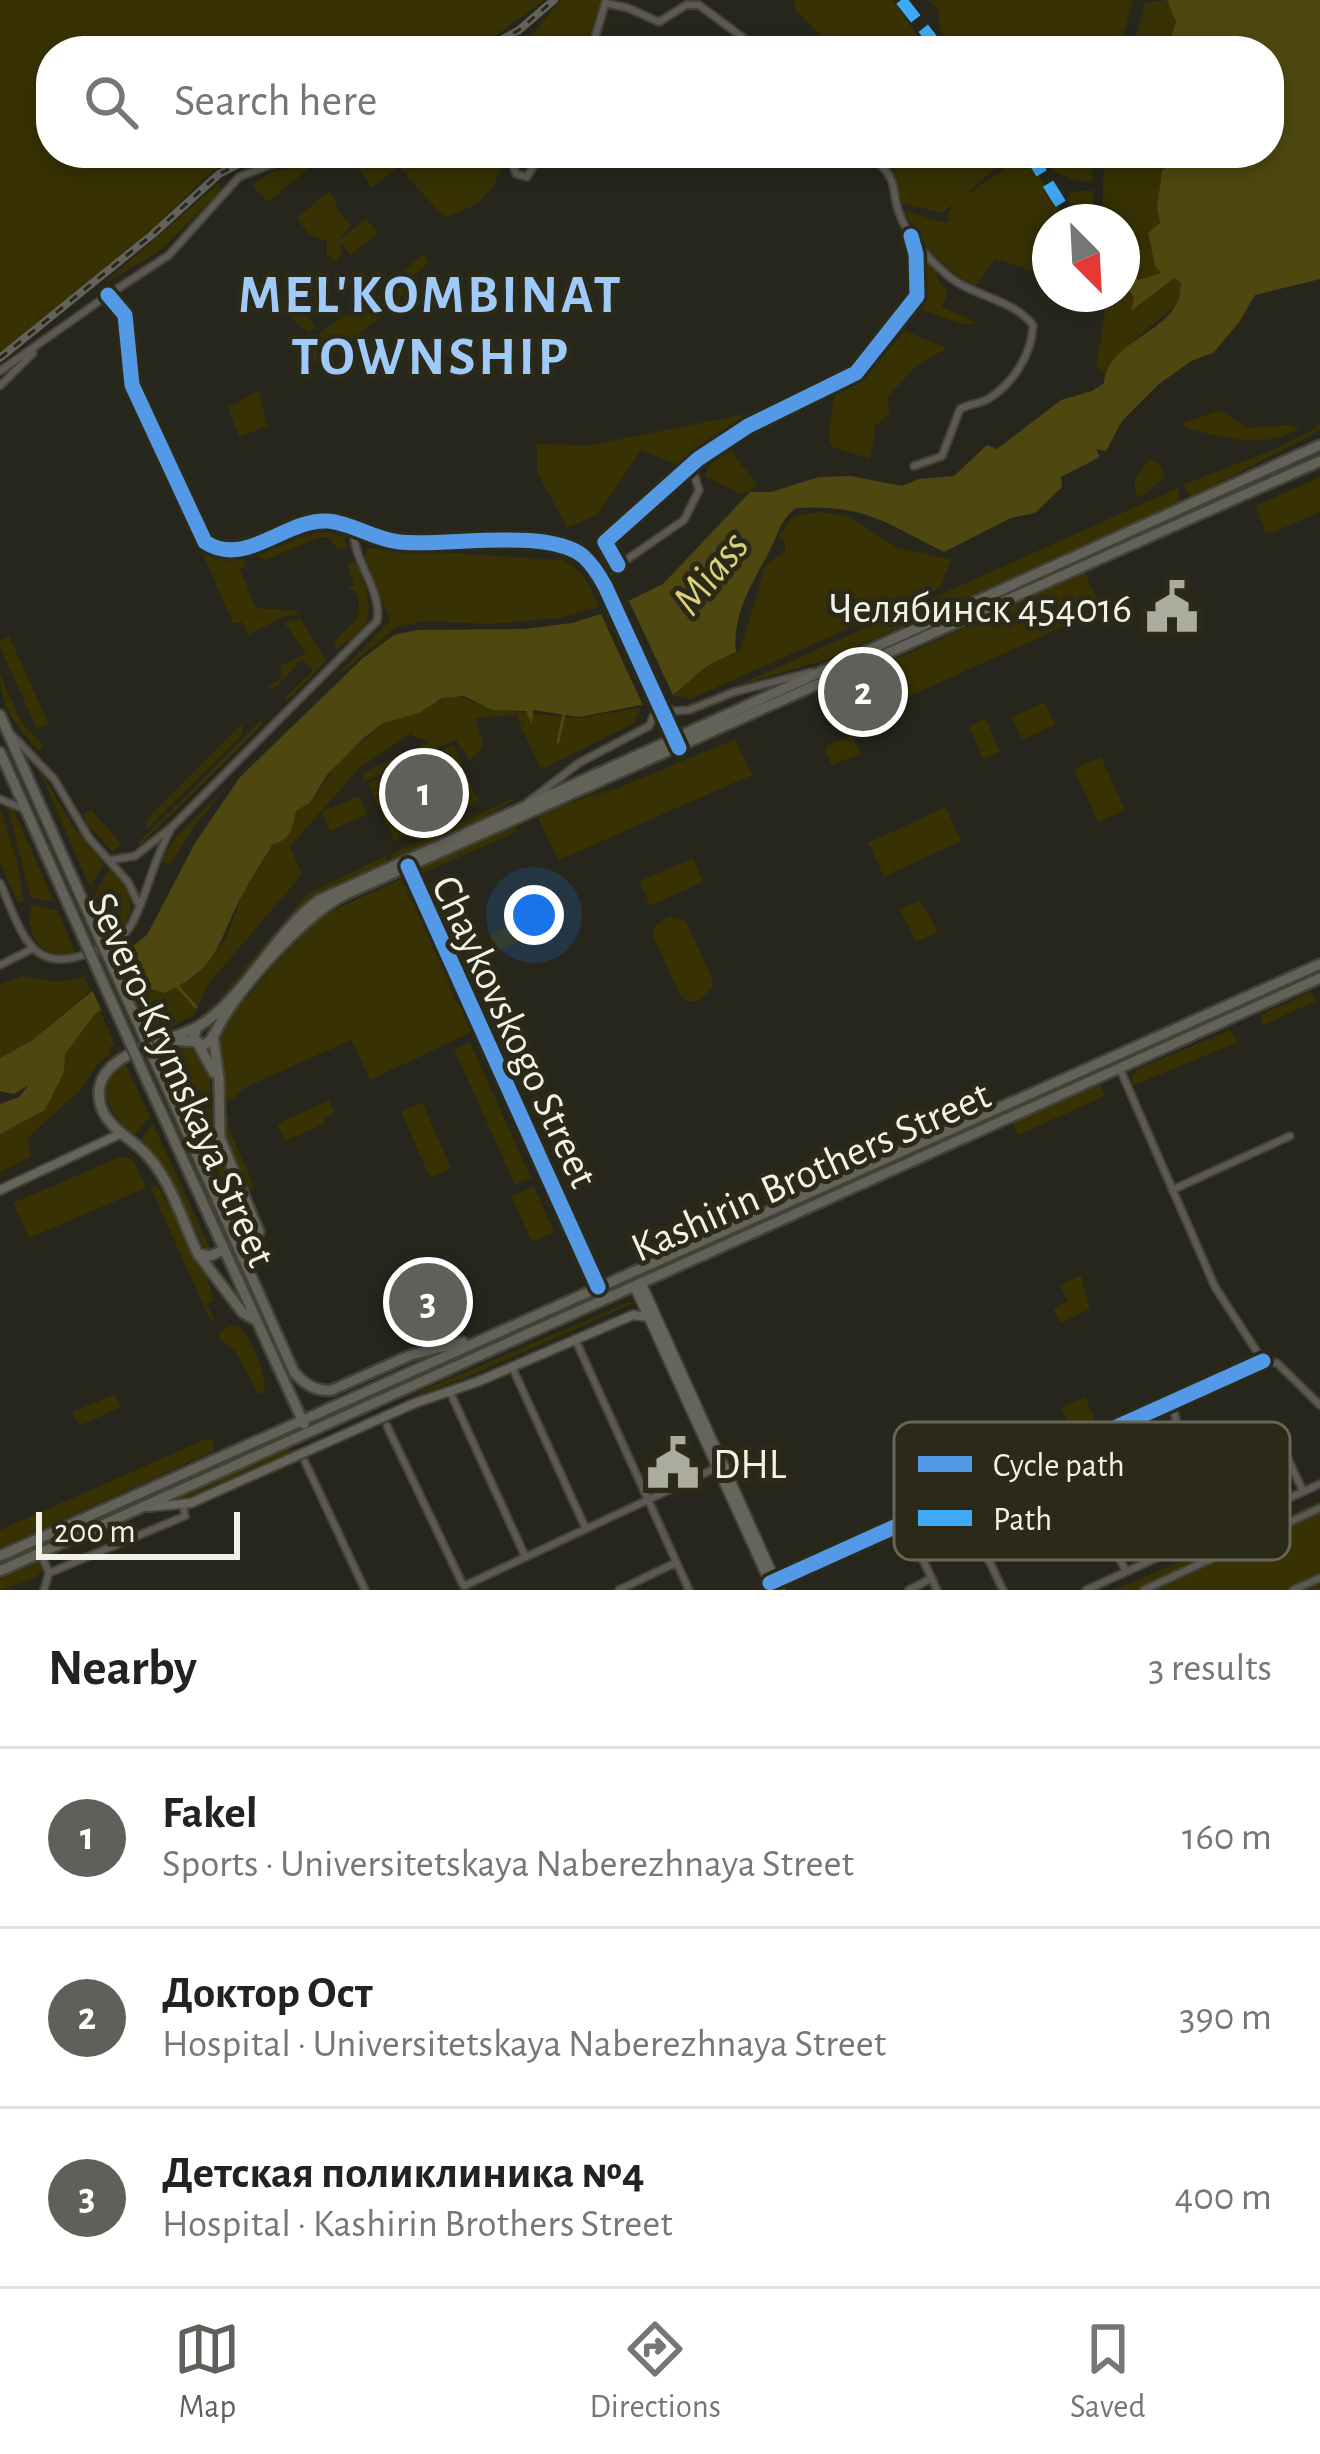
<!DOCTYPE html>
<meta charset="utf-8">
<style>
body{margin:0;font-family:"Alegreya Sans",sans-serif;background:#f6f6f6;color:#222}
.compass{position:absolute;left:1032px;top:204px;width:108px;height:108px;border-radius:50%;background:#fff;box-shadow:0 6px 18px #0003;rotate:156deg}
.scale{position:absolute;left:36px;bottom:30px;width:204px;box-sizing:border-box;padding-left:12px;border:6px solid #f3f2e7;border-top:0;font-size:33px;line-height:42px;white-space:nowrap;color:#f3f2e7;-webkit-text-stroke:9px #2b2918;paint-order:stroke}
.you{position:absolute;left:534px;top:915px;width:42px;height:42px;margin:-30px;border:9px solid #fff;border-radius:50%;background:#1a73e8;box-shadow:0 0 0 18px #1a73e833}
.badge{display:grid;place-items:center;width:78px;height:78px;border-radius:50%;background:#60605b;color:#fff;font-size:39px;font-weight:700}
.pin{position:absolute;translate:-50% -50%;border:6px solid #fff;box-shadow:0 3px 12px #0006}
.list{margin:0;padding:0;list-style:none}
h2{display:flex;justify-content:space-between;align-items:center;height:156px;margin:0;padding:0 48px;font-size:51px}
h2 small{font-size:39px;font-weight:400;color:#767676}
.list li{display:grid;grid-template-columns:78px 1fr auto;gap:36px;align-items:center;box-sizing:border-box;height:180px;padding:0 48px;border-top:3px solid #e0e0e0}
.list b{display:block;font-size:45px;white-space:nowrap}
.list p{margin:0;font-size:39px;white-space:nowrap;color:#767676}
.list em{font-size:39px;font-style:normal;color:#767676}
.icon{flex:none;width:66px;height:66px;fill:none;stroke:currentColor;stroke-width:2;stroke-linecap:round;stroke-linejoin:round}
.map{position:relative;flex:none;width:1320px;height:1590px;overflow:hidden}
.search{position:absolute;background:#fff;box-shadow:0 6px 18px #0003;left:36px;right:36px;top:36px;height:132px;display:flex;align-items:center;gap:30px;box-sizing:border-box;padding:0 42px;border-radius:48px;color:#767676;font-size:45px}
.sheet{height:696px;background:#fff}
nav{display:flex;justify-content:space-around;align-items:center;box-sizing:border-box;height:168px;border-top:3px solid #e0e0e0;background:#fff;font-size:33px;color:#767676}
nav a{display:grid;justify-items:center;gap:6px}
nav .on{color:#60605b}
.map>svg:first-child{display:block}
.green{fill:#373104}
.water{fill:#4e4810}
.pier{fill:#27261c}
.lines{fill:none;stroke-linecap:round;stroke-linejoin:round}
.stream{stroke:#4e4810;stroke-width:3}
.minor-casing{stroke:#434239;stroke-width:10}
.tertiary-casing{stroke:#434239;stroke-width:10}
.secondary-casing{stroke:#434239;stroke-width:12}
.primary-casing{stroke:#434239;stroke-width:14}
.minor{stroke:#5b5951;stroke-width:6}
.tertiary{stroke:#5b5951;stroke-width:6}
.secondary{stroke:#66655b;stroke-width:8}
.primary{stroke:#636258;stroke-width:9}
.rail-casing{stroke:#63625b;stroke-width:8}
.rail{stroke:#2b2918;stroke-width:3;stroke-dasharray:9;stroke-linecap:butt}
.primary-bridge-casing{stroke:#434239;stroke-width:14;stroke-linecap:butt}
.primary-bridge{stroke:#636258;stroke-width:9}
.quiet{stroke:#3fa9f5;stroke-width:12;stroke-dasharray:24 12;stroke-linecap:butt}
.cycleway-casing{stroke:#2b2918;stroke-width:22}
.cycleway{stroke:#5399e6;stroke-width:15}
.labels{text-anchor:middle;stroke-width:10;stroke-linejoin:round;paint-order:stroke}
.poi-label{font-size:42px;fill:#f3f2e7;stroke:#2b2918;text-anchor:end}
.street-label{font-size:42px;fill:#f3f2e7;stroke:#2b2918}
.water-label{font-size:45px;font-style:italic;fill:#dcd07b;stroke:#2b2918}
.district-label{font-size:54px;font-weight:bold;letter-spacing:3px;fill:#a0caf9;stroke:#2b2918}
.key{fill:#2b2918;stroke:#676556;stroke-width:3}
.key-label{font-size:33px;fill:#f3f2e7}
</style>
<div class="map">
<svg width="1320" height="1590" viewBox="0 0 1320 1590">
<rect width="100%" height="100%" fill="#27261c"/>
<path class="green" d="M0 0H544L475 51H51V153H247L210 173 151 230 0 353Z
M560 0H601L585 51H501L535 32Z
M795 0H893L922 42 935 51H822L820 35 794 9Z
M928 0H1133L1119 51H956L940 30 938 9Z
M1167 0 1176 21 1167 51H1132L1145 3Z
M403 153C432 153 480 144 502 165 493 196 474 209 444 217L399 167 372 188 358 168 365 156Z
M884 153H1012L961 199 1025 154 1068 222H1050V277L995 259 975 287C944 267 918 246 905 211L945 223 950 219 947 215 954 204 942 213 902 203 890 159Z
M1037 153H1095L1091 182C1065 180 1053 173 1037 153Z
M1104 153H1170L1173 164 1162 171 1157 208 1161 223 1148 234 1155 266 1162 273 1138 280 1128 264 1122 265V222H1102Z
M309 163 310 168 268 202 252 185 271 172Z
M219 183 222 190 158 252 102 285Z
M330 190 341 215 351 224 339 240 366 219 378 233 351 255 340 243 342 252 336 262 327 255V241L309 235 297 218Z
M1076 191H1094L1092 222H1077L1066 196Z
M423 254 429 262 412 277 396 305 319 364 311 359V342L331 324 376 298Z
M926 262 936 269 938 281 948 291 942 307 978 323 962 324 921 310Z
M1174 278 1181 283 1177 304 1134 340 1105 373 1096 367 1108 294H1122V283L1134 297 1131 308Z
M286 296 305 297V312L315 328 309 333 276 305Z
M905 331 947 348 915 367 888 397 889 414 876 425 870 459 831 446 828 435 836 388 858 385Z
M259 390 267 426 239 437 228 407Z
M777 408 678 466 641 450 597 515 567 528 537 472V444L591 445Z
M1220 410 1247 428 1293 425 1299 428C1268 450 1217 438 1184 427L1183 423Z
M1320 425V430L1312 435 1191 497 1183 485C1229 465 1279 452 1320 425Z
M731 451 758 486 741 494 704 476 711 464Z
M1149 459 1159 463 1165 476 1143 496 1136 495 1134 479Z
M1320 477V512L1272 533 1265 532 1256 506Z
M1178 488 1180 502 829 659 736 686Z
M819 512 848 516 897 548 951 559 940 588 690 699 673 695 707 666 740 651 765 566 785 551V541L778 536 794 516Z
M322 531 343 537 348 548 338 549 329 538 320 537 266 560 256 556 257 550Z
M198 543 208 553 243 560 246 566 240 569 256 608 297 611 299 614 282 617 248 635 242 622 233 623Z
M369 548 563 560C584 571 590 585 599 607L558 618 489 624 427 621 397 626 334 679 390 620 364 554Z
M355 561C373 601 380 626 335 649L334 642 358 617 359 601 354 590 347 589 354 585 347 564Z
M1085 573 1100 606 1096 612 908 697 900 694 887 663Z
M301 619 326 661 287 701 284 698 313 671 302 659 272 691 268 686 282 679 280 666 306 654 284 622Z
M9 636 49 724 37 729 0 647V640Z
M0 673 21 722 43 745 39 751C16 726 0 708 0 673Z
M454 695 492 709 579 718 640 708 634 723 541 770 516 715 475 718 484 745 470 761 456 740 363 782 362 773 430 742 413 736 412 732 358 769 290 847 302 874 207 986 195 1014 164 1031 161 1025 155 1027 139 988 164 993 196 976 226 938 242 895 273 844 296 811 310 803 338 763 383 723Z
M1045 702 1055 725 1022 740 1012 717Z
M262 719V725L140 845 138 843Z
M986 719 1000 752 983 759 969 726Z
M242 724V735L146 830 147 819 177 789 179 790 178 788Z
M852 736 861 754 832 765 825 751 826 746Z
M735 739 752 775 559 860 539 821 541 813 612 788 587 801Z
M453 745 479 802 394 841 368 783Z
M1101 757 1125 810 1098 822 1074 769Z
M37 765 73 826 104 864 90 887Z
M227 786 194 827 170 865 160 861 175 838Z
M521 795 475 823 392 860 390 855Z
M359 796 367 814 330 831 322 812Z
M7 804 12 806 54 902 31 898Z
M946 807 961 841 884 877 868 843Z
M0 808 17 861 24 901 18 903 0 863Z
M91 810 121 843 113 852 84 821 85 813Z
M507 826 520 830 419 875 426 863Z
M385 856 388 862C360 875 326 885 303 906 263 943 237 991 192 1023L216 1002 307 894Z
M693 858 703 882 650 906 640 881Z
M110 868C132 891 141 913 114 937L94 895Z
M401 879 409 898 416 896 456 982 449 986 456 1002 466 1003 476 1024 474 1031 370 1080 351 1040 244 1088 232 1100H226L218 1040 227 1021 297 938 321 916Z
M920 900 938 932 916 942 900 909Z
M32 904 58 911 76 954C42 960 24 936 32 904Z
M555 905 563 922 496 952 489 935Z
M669 916 686 921 712 978V989L698 1001H687L679 993 653 936 654 927Z
M23 976 58 982 84 977 91 990 31 1041 0 1058V984Z
M1311 992 1316 1001 1261 1026 1262 1014Z
M100 1011 115 1045 109 1047 111 1054 98 1063 81 1089 28 1138 30 1157 0 1172V1134L48 1102 63 1072 64 1054 84 1025Z
M1230 1030 1238 1042 1132 1086V1075L1137 1069Z
M470 1042 531 1178 515 1185 454 1049Z
M182 1044C209 1055 210 1074 211 1100L183 1097 163 1047Z
M125 1063 150 1117 135 1135C110 1114 91 1088 125 1063Z
M1100 1084 1105 1096 1018 1135 1012 1123Z
M329 1100 335 1113 323 1119 324 1124 285 1141 277 1124Z
M422 1102 451 1168 430 1178 401 1111Z
M188 1107 211 1108 216 1147 252 1230 249 1236Z
M223 1107 229 1118 227 1123 254 1187 248 1191 228 1143Z
M153 1124 210 1248 207 1253 166 1170 141 1139Z
M122 1156 133 1160 146 1188 29 1238 13 1203Z
M157 1185C171 1212 212 1276 213 1301L207 1304 215 1322 209 1318 150 1186Z
M534 1186 554 1232 532 1242 511 1196Z
M1081 1275 1090 1309 1060 1323 1053 1308 1068 1301 1060 1285Z
M629 1302 633 1303 463 1379 398 1401Z
M231 1326H239C253 1343 267 1372 264 1393H258L235 1351 220 1339V1331Z
M115 1394 121 1407 79 1426 73 1412Z
M1085 1397 1096 1421 1072 1432 1061 1408Z
M208 1438 214 1441V1451L0 1548V1530Z
M289 1448 292 1453 182 1500 181 1496Z
M1320 1502V1590H1114Z
M39 1560 43 1569 36 1578 0 1590V1579Z"/>
<path class="water" d="M1167 0H1320V279L1255 295 1240 321 1213 353 1191 361 1159 384 1122 421 1106 451 1096 449 1100 457 1061 477 1062 487 1035 513 1011 518 944 552C886 523 865 504 796 508 778 522 778 537 767 556 751 585 732 616 736 652L707 666 673 695 641 705 579 717 533 710 532 725 526 711 492 710 464 696 442 698 419 713 383 723 365 737 327 775 310 803 296 811C292 828 291 840 273 844 261 863 249 882 239 901 216 948 216 970 164 993L143 987 95 1014 65 1054 64 1072 45 1110 0 1134V1104L19 1097 29 1085 14 1094 0 1091V1058L31 1041 129 961 134 945 147 935 195 843 240 777 363 658 394 635 417 630 525 629 572 623 601 614 663 584 750 492H771L819 477 851 476 902 486 919 479 954 476 987 445 997 449 1061 400 1092 391 1104 383C1107 344 1161 335 1177 303 1180 297 1180 290 1181 283L1174 278 1131 311 1134 297 1122 283V265L1127 263 1138 280 1161 273 1155 266 1148 233 1160 223 1157 208 1162 170 1173 164 1170 153H1269V51H1167L1176 21Z"/>
<path class="pier" d="M629 601 673 695 644 708 601 614Z
M123 958 139 994 104 1016 89 983Z"/>
<g class="lines">
<path class="stream" d="M558 742 564 714
M177 986 196 1007"/>
<g class="minor-casing">
<path id="minor" d="M605 3 628 8 659 22 686 5H699L761 51
M591 51 605 4
M506 153 529 158 535 164 527 177 516 174 509 154
M868 153C907 186 885 187 904 224 913 242 931 261 946 274 972 297 1012 298 1033 325 1032 354 1013 384 988 399 979 404 969 404 960 409L942 456 914 466
M535 164 558 153
M108 295 169 255 239 177 275 163 334 153
M618 565 605 542 698 459 748 426 856 373 917 296 916 254 911 236
M600 578 684 520 699 490 691 465
M408 866 598 1287
M0 965 32 949
M1120 1069 1215 1287 1263 1361
M1172 1190 1290 1136
M575 1339 689 1590
M512 1367 585 1527
M450 1392 525 1556
M1171 1403C1180 1425 1177 1443 1189 1464L1216 1455 1246 1517
M387 1426 463 1585
M1273 1427 1303 1491
M1070 1448 1126 1572
M305 1462 365 1590
M959 1497 1003 1590
M1164 1507 1182 1546
M905 1521 937 1590
M41 1554 49 1573 44 1590
M49 1573 185 1516 183 1505
M464 1586 718 1467
M619 1590 675 1563
M909 1590 932 1578
M1086 1590 1320 1484
M1144 1590 1320 1508
M1293 1590 1320 1578"/>
</g>
<g class="tertiary-casing">
<path id="tertiary" d="M0 371 108 295 125 315 132 385 205 542C246 569 286 518 328 521 352 523 374 539 399 542 446 547 546 527 583 556 592 564 599 575 605 586L675 739
M0 386 33 353
M660 703 673 711 689 710 734 692 812 672
M10 733 54 779 89 838 128 882 138 903
M0 799 24 809
M528 802 579 763 649 726 658 706
M110 860 135 856 172 827 377 621C383 589 352 562 354 529
M0 883C22 932 30 979 94 951 109 945 123 940 131 925 147 897 152 862 170 831
M776 1581 1263 1361 1277 1363 1320 1405"/>
</g>
<g class="secondary-casing">
<path id="secondary" d="M0 1190 122 1133
M641 1282 780 1590
M634 1286 773 1590
M149 1507 191 1503 415 1403 477 1382 633 1315 648 1317"/>
</g>
<g class="primary-casing">
<path id="primary" d="M0 715 81 897
M0 752 68 904
M197 1027 194 1037 199 1044H206L213 1037
M213 1035 219 1078 220 1138 259 1232 255 1241 240 1250
M213 1037C234 992 301 918 344 895L1320 461
M171 1040 197 1042 214 1073
M163 1079 294 1372C304 1384 316 1392 332 1390L411 1355 463 1342
M149 1085 304 1424
M223 1250 210 1256 198 1254 243 1313 254 1319
M198 1254C182 1221 170 1176 142 1150 127 1136 105 1125 100 1103 89 1052 168 1044 199 1026 244 999 274 933 319 900L1320 445
M0 1556 1320 964
M0 1571 1320 978"/>
</g>
<use href="#minor" class="minor"/>
<use href="#tertiary" class="tertiary"/>
<use href="#secondary" class="secondary"/>
<use href="#primary" class="primary"/>
<g class="rail-casing">
<path id="rail" d="M482 51 519 30 554 0
M0 358 153 234 219 174 261 153"/>
</g>
<use href="#rail" class="rail"/>
<g class="primary-bridge-casing">
<path id="primary-bridge" d="M81 897 163 1079
M68 904 149 1085"/>
</g>
<use href="#primary-bridge" class="primary-bridge"/>
<path class="quiet" d="M901 0 941 51
M1029 153 1072 222"/>
<g class="cycleway-casing">
<path id="cycleway" d="M108 295 125 315 132 385 205 542C246 569 286 518 328 521 352 523 374 539 399 542 446 547 546 527 583 556 592 564 599 575 605 586L679 748
M618 565 605 542 698 459 748 426 856 373 917 296 916 254 911 236
M408 866 598 1287
M770 1583 1263 1361"/>
</g>
<use href="#cycleway" class="cycleway"/>
</g>
<defs>
<g id="civic-bare" transform="scale(4.14)"><path d="M-.6-6.5H3V-4.5H.6V-3L4-1V1h2V6H-6V1h2V-1L-.6-3ZM-1.2 2.5V6h2.4V2.5Z" fill="#acaba0" stroke="#2b2918" stroke-width="2.5" paint-order="stroke"/></g>
</defs>
<g fill-rule="evenodd">
<use href="#civic-bare" x="1172" y="607"/>
<use href="#civic-bare" x="673" y="1463"/>
</g>
<g class="labels">
<g class="poi-label">
<text x="1132" y="622">Челябинск 454016</text>
<text x="713" y="1478" text-anchor="start">DHL</text>
</g>
<g class="street-label">
<text transform="translate(516 1031) rotate(65)" y="15">Chaykovskogo Street</text>
<text transform="translate(183 1079) rotate(66)" y="15">Severo-Krymskaya Street</text>
<text transform="translate(810 1170) rotate(-24)" y="15">Kashirin Brothers Street</text>
</g>
<g class="water-label">
<text transform="translate(709 572) rotate(-51)" y="16">Miass</text>
</g>
<g class="district-label">
<text x="431" y="312">MEL'KOMBINAT<tspan x="431" dy="62">TOWNSHIP</tspan></text>
</g>
</g>
<rect x="894" y="1422" width="396" height="138" rx="18" class="key"/>
<rect x="918" y="1456" width="54" height="16" fill="#5399e6"/>
<rect x="918" y="1510" width="54" height="16" fill="#3fa9f5"/>
<g class="key-label">
<text x="993" y="1476">Cycle path</text>
<text x="993" y="1530">Path</text>
</g>
</svg>
<svg class="compass" viewBox="-18 -18 36 36"><path d="M0-13l5 13h-10z" fill="#e53935"/><path d="M0 13l5-13h-10z" fill="#767676"/></svg>
<div class="scale">200 m</div>
<div class="you"></div>
<div class="pin badge" style="left:424px;top:793px">1</div>
<div class="pin badge" style="left:863px;top:692px">2</div>
<div class="pin badge" style="left:428px;top:1302px">3</div>
<div class="search"><svg class="icon" aria-label="search" viewBox="0 0 24 24"><circle cx="10" cy="10" r="6"/><path d="M15 15l6 6"/></svg>Search here</div>
</div>
<section class="sheet">
<h2>Nearby<small>3 results</small></h2>
<ul class="list">
<li><span class="badge">1</span><div><b>Fakel</b><p>Sports · Universitetskaya Naberezhnaya Street</p></div><em>160 m</em></li>
<li><span class="badge">2</span><div><b>Доктор Ост</b><p>Hospital · Universitetskaya Naberezhnaya Street</p></div><em>390 m</em></li>
<li><span class="badge">3</span><div><b>Детская поликлиника №4</b><p>Hospital · Kashirin Brothers Street</p></div><em>400 m</em></li>
</ul>
</section>
<nav>
<a class="on"><svg class="icon" aria-label="map" viewBox="0 0 24 24"><path d="M3 6l6-2 6 2 6-2v14l-6 2-6-2-6 2zM9 4v14M15 6v14"/></svg>Map</a>
<a><svg class="icon" aria-label="directions" viewBox="0 0 24 24"><path d="M12 3l9 9-9 9-9-9zM9 14v-3h6M13 9l2 2-2 2"/></svg>Directions</a>
<a><svg class="icon" aria-label="saved" viewBox="0 0 24 24"><path d="M7 4h10v16l-5-4-5 4z"/></svg>Saved</a>
</nav>
